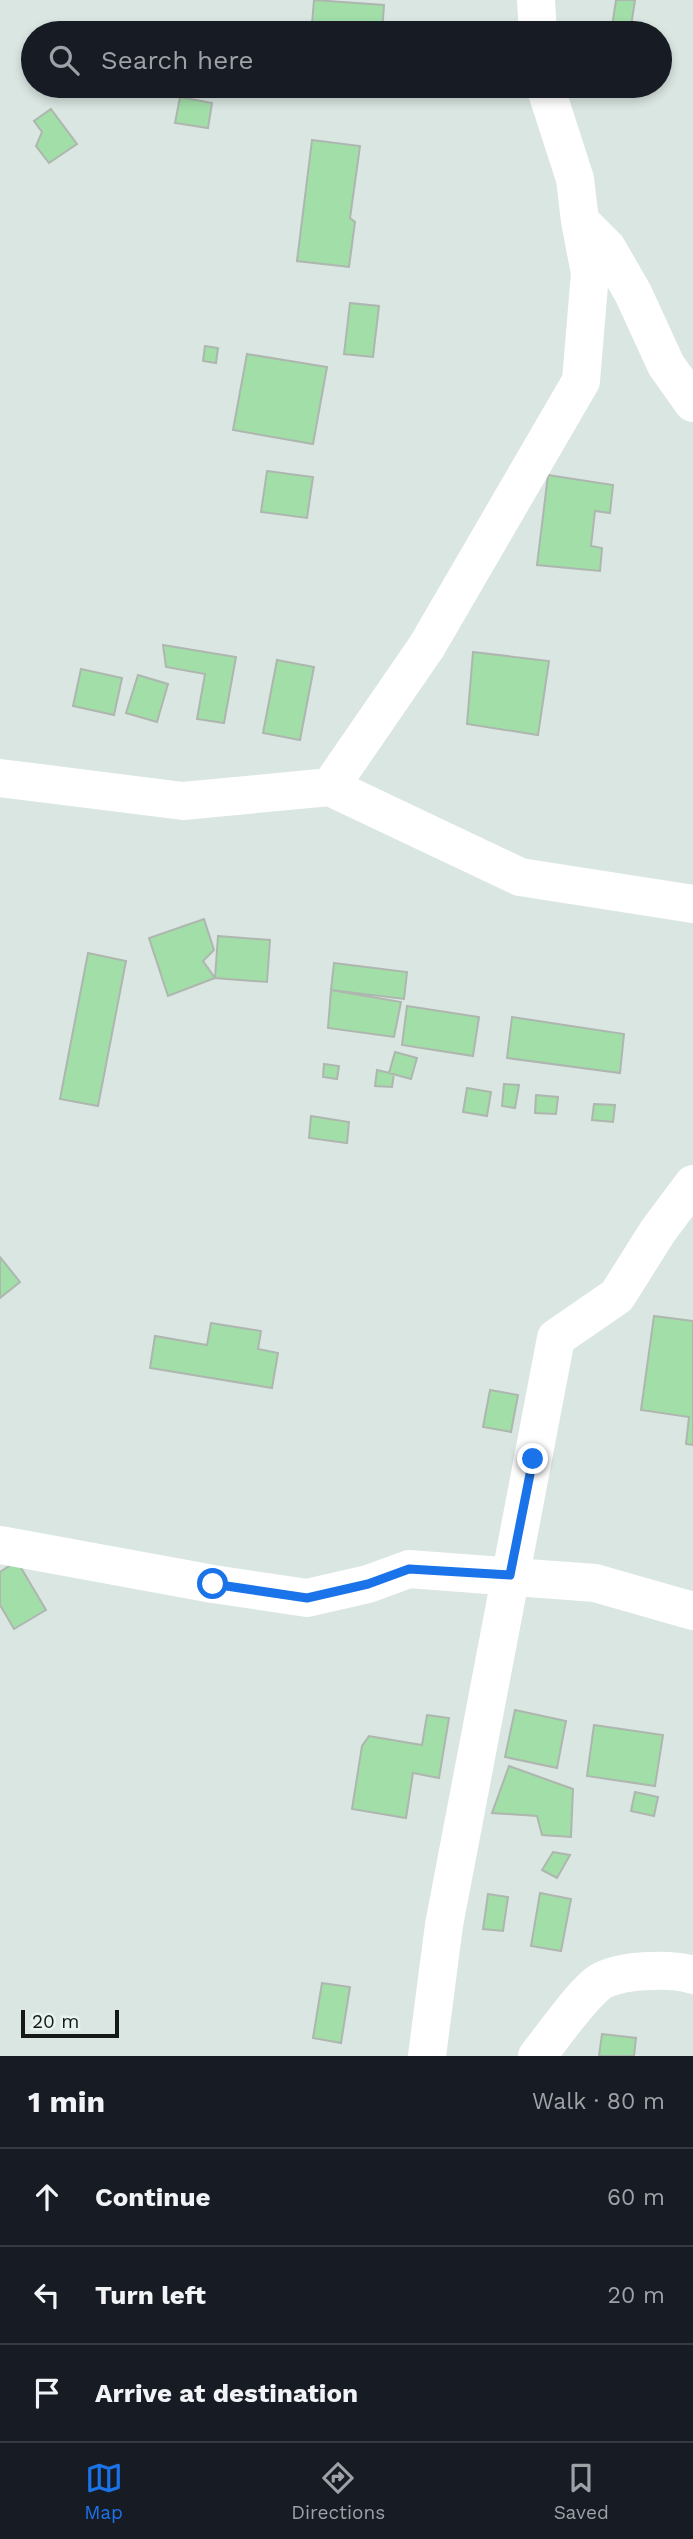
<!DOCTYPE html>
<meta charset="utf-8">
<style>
body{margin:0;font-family:"Work Sans",sans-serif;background:#242831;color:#f1f3f6}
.scale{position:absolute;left:21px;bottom:18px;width:98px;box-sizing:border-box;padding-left:7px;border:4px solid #141817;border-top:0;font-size:19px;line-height:24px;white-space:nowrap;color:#141817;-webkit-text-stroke:5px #e7f3ef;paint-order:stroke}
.stop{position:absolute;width:21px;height:21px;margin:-16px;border:5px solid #1a73e8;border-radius:50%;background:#fff}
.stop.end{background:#1a73e8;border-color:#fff;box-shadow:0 2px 7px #0008}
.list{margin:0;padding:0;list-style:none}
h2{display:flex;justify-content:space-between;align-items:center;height:91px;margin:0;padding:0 28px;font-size:30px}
h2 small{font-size:23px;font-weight:400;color:#9ea1a6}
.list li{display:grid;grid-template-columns:46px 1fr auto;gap:21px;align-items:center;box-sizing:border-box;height:98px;padding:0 28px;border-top:2px solid #363941}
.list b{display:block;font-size:26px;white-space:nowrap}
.list em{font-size:23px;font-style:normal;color:#9ea1a6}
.icon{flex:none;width:38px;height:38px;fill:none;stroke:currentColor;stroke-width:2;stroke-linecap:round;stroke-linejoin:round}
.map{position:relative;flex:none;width:693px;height:2056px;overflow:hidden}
.search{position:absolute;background:#171b24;box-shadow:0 4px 10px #0003;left:21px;right:21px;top:21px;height:77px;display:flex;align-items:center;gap:18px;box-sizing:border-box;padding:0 24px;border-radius:38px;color:#9ea1a6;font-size:26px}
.sheet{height:385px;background:#171b24}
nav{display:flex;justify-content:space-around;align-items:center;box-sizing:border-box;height:98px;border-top:2px solid #363941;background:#171b24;font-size:19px;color:#9ea1a6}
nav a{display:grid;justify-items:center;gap:4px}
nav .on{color:#1a73e8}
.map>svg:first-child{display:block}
.building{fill:#a1dea8;stroke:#aeb6af;stroke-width:2}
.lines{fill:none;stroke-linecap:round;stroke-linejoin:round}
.minor{stroke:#fff;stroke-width:38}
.route{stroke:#1a73e8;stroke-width:9}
</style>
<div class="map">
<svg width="693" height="2056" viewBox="0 0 693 2056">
<rect width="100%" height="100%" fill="#dae6e2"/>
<path class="building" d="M314 0 384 5 382 33H335L336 26 312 24Z
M616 0H635L630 33H611Z
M180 97 212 103 208 128 175 123Z
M51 109 77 144 49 163 36 146 42 132 34 121Z
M312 140 360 146 350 218 355 222 349 267 297 261Z
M350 303 379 306 373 357 344 354Z
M205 346 218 348 216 363 203 361Z
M247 354 327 367 313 444 233 430Z
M267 471 313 477 307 518 261 512Z
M548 475 613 485 610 513 595 511 591 546 602 548 600 571 537 565Z
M163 645 236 657 224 723 197 719 205 674 166 667Z
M473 652 549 661 538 735 467 724Z
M277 660 314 667 300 740 263 733Z
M81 669 122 678 114 715 73 706Z
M138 675 168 684 157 722 126 713Z
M204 919 214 950 203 961 215 978 168 996 149 938Z
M218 936 270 940 267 982 215 978Z
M88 953 126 961 98 1106 60 1099Z
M334 963 407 972 404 999 331 990Z
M331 990 401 1002 394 1037 328 1028Z
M407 1006 479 1017 473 1056 402 1045Z
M512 1017 624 1034 620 1073 507 1058Z
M395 1052 417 1058 411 1079 389 1073Z
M324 1064 339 1066 337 1079 323 1077Z
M377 1070 394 1074 392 1087 375 1086Z
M504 1084 519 1085 515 1108 502 1106Z
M467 1088 491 1092 487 1116 463 1112Z
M536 1095 558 1097 556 1114 535 1113Z
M594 1104 615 1105 613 1122 592 1120Z
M311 1116 349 1122 347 1143 309 1138Z
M0 1257 20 1282 0 1298Z
M654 1316 693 1321V1445L686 1444 689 1417 641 1410Z
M211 1323 261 1331 258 1349 278 1353 272 1388 150 1368 155 1336 207 1345Z
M490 1390 518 1395 511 1432 483 1427Z
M17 1561 46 1610 14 1629 0 1605V1572Z
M515 1710 566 1721 557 1768 505 1757Z
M427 1715 449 1718 439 1778 413 1773 406 1818 352 1809 362 1746 369 1736 422 1745Z
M594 1725 663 1735 655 1786 587 1776Z
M509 1766 573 1789 571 1837 542 1835 537 1816 492 1813Z
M635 1792 658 1797 654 1816 631 1811Z
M553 1852 570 1855 557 1878 542 1870Z
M540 1893 571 1899 561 1951 531 1946Z
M488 1894 508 1897 503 1931 483 1929Z
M322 1983 350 1987 341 2043 313 2038Z
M602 2034 636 2038 634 2056H599Z"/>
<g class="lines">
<path class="minor" d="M536 0 538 33
M545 86 575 179 580 221 607 248 633 293 666 365 693 403
M0 778 183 801 330 787 520 877 693 904
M330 787 427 646 581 381 590 273 580 221
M0 1545 213 1584 307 1598 368 1584 409 1569 595 1583 693 1611
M427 2056 444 1925 556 1338 617 1296 658 1231 693 1184
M537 2056C556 2033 575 2003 597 1984 615 1969 672 1968 693 1975"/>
</g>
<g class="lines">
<path class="route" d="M213 1584 307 1598 368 1584 409 1569 510 1575 533 1459"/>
</g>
</svg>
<div class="scale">20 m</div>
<div class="stop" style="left:213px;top:1584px"></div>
<div class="stop end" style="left:533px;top:1459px"></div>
<div class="search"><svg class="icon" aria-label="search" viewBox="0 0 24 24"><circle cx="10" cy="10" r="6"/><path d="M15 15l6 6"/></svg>Search here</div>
</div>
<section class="sheet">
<h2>1 min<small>Walk · 80 m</small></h2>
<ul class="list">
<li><svg class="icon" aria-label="ahead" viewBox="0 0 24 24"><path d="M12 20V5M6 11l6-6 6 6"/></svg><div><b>Continue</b></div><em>60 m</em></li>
<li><svg class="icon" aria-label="left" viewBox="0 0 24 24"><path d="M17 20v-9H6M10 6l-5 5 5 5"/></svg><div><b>Turn left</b></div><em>20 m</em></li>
<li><svg class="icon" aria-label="arrive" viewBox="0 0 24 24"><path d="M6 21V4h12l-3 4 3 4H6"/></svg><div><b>Arrive at destination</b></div></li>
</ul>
</section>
<nav>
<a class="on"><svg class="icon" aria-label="map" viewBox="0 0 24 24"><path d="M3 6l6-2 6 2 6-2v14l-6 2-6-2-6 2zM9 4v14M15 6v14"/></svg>Map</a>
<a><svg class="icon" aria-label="directions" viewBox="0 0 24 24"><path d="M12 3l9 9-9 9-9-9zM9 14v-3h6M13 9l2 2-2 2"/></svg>Directions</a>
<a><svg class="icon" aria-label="saved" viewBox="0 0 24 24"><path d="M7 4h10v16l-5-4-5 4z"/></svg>Saved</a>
</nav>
